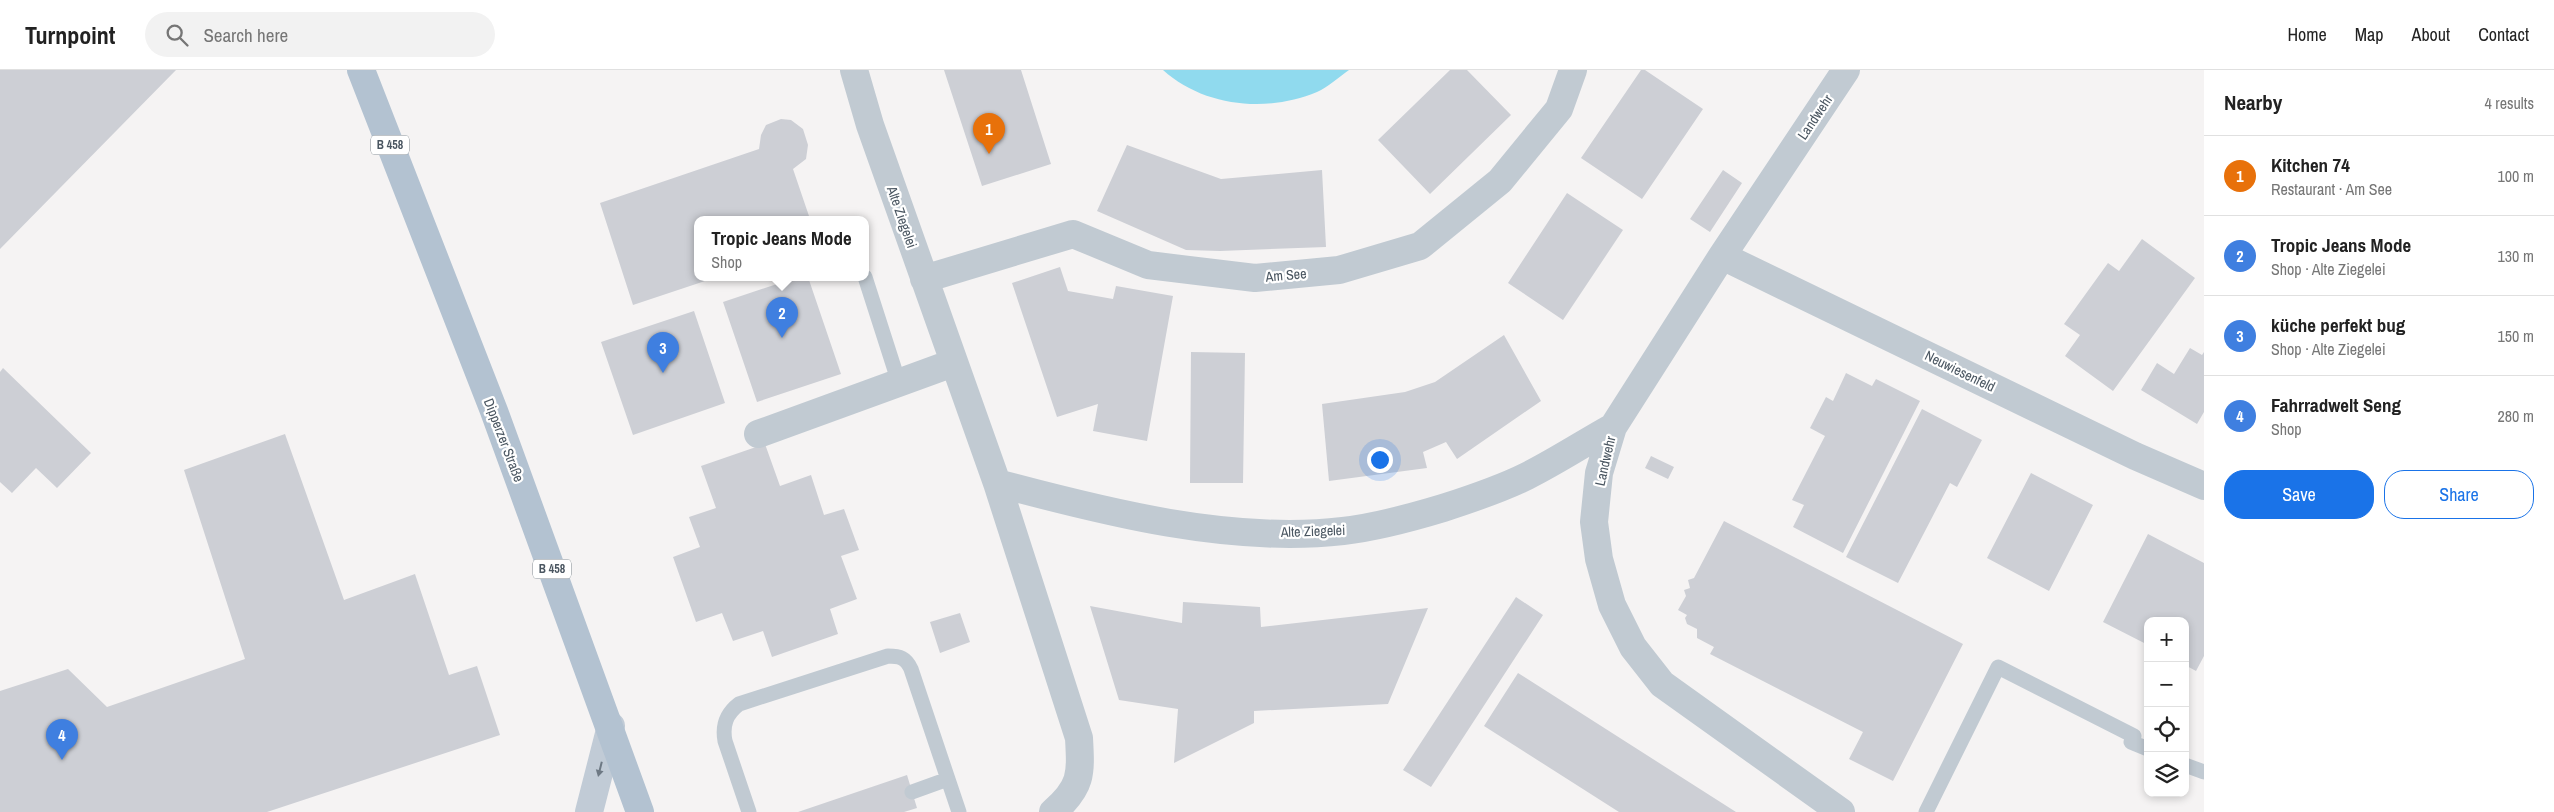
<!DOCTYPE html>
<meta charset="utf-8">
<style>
body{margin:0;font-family:"Archivo Narrow",sans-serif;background:#f2f2f2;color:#222}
.controls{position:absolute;right:15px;bottom:15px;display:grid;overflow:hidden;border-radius:10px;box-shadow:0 2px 8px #0003}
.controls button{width:45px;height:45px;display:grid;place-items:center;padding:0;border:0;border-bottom:1px solid #e0e0e0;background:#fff;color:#222;font:25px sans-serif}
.you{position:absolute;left:1379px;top:389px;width:18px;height:18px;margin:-12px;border:4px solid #fff;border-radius:50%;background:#1a73e8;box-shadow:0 0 0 8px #1a73e833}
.badge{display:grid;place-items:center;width:32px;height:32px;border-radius:50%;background:#1a73e8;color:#fff;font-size:16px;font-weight:700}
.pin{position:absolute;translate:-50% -41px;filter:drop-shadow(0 1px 2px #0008)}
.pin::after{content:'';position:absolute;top:26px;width:18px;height:15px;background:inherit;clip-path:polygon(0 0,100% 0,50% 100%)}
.popup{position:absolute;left:694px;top:146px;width:175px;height:65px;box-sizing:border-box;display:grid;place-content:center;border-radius:10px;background:#fff;filter:drop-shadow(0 1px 4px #0005);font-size:16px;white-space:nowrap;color:#767676}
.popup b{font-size:19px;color:#222}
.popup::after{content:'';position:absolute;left:50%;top:100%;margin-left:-10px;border:10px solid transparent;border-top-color:#fff}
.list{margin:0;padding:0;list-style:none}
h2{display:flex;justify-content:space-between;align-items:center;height:65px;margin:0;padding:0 20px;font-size:21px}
h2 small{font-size:16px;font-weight:400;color:#767676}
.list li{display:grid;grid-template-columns:32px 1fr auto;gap:15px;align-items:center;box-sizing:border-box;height:80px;padding:0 20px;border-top:1px solid #e0e0e0}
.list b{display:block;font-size:19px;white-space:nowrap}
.list p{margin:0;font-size:16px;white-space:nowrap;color:#767676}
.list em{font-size:16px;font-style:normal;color:#767676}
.actions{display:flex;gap:10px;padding:15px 20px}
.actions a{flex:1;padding:11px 0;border:1px solid #1a73e8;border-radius:20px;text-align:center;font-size:18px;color:#1a73e8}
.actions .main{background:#1a73e8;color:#fff}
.icon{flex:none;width:28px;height:28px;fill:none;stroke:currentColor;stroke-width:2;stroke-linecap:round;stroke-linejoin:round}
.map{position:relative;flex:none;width:2204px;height:742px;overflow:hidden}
header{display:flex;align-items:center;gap:30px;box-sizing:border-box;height:70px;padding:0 25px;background:#fff;border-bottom:1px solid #e0e0e0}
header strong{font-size:24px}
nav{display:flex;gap:28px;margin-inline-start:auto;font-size:18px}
.search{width:350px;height:45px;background:#f2f2f2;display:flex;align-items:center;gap:12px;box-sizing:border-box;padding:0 18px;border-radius:28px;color:#767676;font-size:19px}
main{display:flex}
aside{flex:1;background:#fff}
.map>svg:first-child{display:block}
.water{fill:#90daee}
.building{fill:#cdcfd5}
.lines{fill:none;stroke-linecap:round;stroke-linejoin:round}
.lane{stroke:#c1cad2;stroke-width:15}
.street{stroke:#c1cad2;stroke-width:28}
.secondary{stroke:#c1cbd6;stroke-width:28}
.primary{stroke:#b3c2d1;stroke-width:28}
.oneway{fill:#6e7984}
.labels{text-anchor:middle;stroke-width:4.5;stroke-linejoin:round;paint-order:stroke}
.shield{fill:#fff;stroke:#808990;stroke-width:1}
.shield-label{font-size:12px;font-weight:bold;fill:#4a5661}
.street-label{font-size:14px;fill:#4a5661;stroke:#fff}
</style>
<header>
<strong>Turnpoint</strong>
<div class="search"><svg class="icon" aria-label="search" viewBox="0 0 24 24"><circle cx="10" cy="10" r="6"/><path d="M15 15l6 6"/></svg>Search here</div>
<nav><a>Home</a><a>Map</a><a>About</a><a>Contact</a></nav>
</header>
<main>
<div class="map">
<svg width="2204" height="742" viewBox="0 0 2204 742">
<rect width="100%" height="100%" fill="#f5f3f3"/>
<path class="water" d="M1163 0H1349C1339 7 1328 17 1317 22 1267 43 1204 37 1163 0Z"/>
<path class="building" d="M0 0H176L0 179Z
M944 0H1021L1051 94 982 116Z
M1450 0H1467L1511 45 1430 124 1378 70Z
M1641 0H1645L1703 39 1642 129 1581 88Z
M781 49 791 50 803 59 808 75 806 89 793 99 810 149H698V207H717L633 235 600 133 759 79 761 65 766 55Z
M1127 75 1221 109 1322 100 1326 177 1220 181 1186 180 1097 141Z
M1723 100 1742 113 1710 162 1690 149Z
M1567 123 1623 160 1563 250 1508 213Z
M2142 169 2195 208 2113 321 2065 286 2080 265 2064 254 2108 193 2119 201Z
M1060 197 1068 221 1113 229 1116 216 1173 226 1147 371 1093 361 1098 334 1057 347 1012 213Z
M798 207H808L841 304 757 332 723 232Z
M694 241 725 333 633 365 601 272Z
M1504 265 1541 331 1457 389 1446 372 1423 382 1427 398 1329 411 1322 334 1405 322 1435 312Z
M2190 278 2202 285 2204 282V342L2197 354 2141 320 2157 293 2174 304Z
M1191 282 1245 283 1243 413H1190Z
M3 298 91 383 57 418 36 398 12 423 0 412V302Z
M1846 303 1872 316 1876 309 1920 331 1843 483 1793 457 1804 435 1792 430 1825 366 1810 358 1826 327 1833 331Z
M1922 339 1982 370 1957 417 1950 413 1898 513 1846 487Z
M285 364 344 530 415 504 449 605 477 596 500 665 267 742H0V621L68 599 107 637 245 589 184 400Z
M765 374 780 416 811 405 824 445 844 439 859 480 841 486 857 529 830 539 838 564 772 587 763 561 733 571 722 543 696 552 673 487 700 477 689 447 716 438 701 396Z
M1651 386 1674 397 1668 409 1645 398Z
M2031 403 2093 435 2049 521 1987 488Z
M1724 451 1963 574 1893 711 1849 689 1863 662 1710 584 1714 577 1697 568V559L1687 554 1685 548 1687 545 1678 540 1686 526 1684 520 1690 518 1688 510 1694 508Z
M2148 464 2204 493V586L2196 601 2185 595V551H2148V575L2103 552Z
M1516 527 1543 545 1431 717 1403 700Z
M1183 532 1260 537 1261 557 1428 538 1388 634 1254 641V653L1174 693 1178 639 1119 630 1090 536 1182 553Z
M960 543 970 572 940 583 930 552Z
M1518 603 1736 742H1619L1484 656Z
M907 705 917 738 904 742H798Z"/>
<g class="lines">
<path class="lane" d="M865 207 899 313
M2185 695 2204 702
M912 722 948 709
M749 742 725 671C722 655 726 644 739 634L888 586C900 586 906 588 911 599L959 742
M1926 742 1998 597 2134 666 2131 672 2148 679"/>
<path class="street" d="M854 0 870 55 997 413 1079 668C1081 704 1082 717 1053 742
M1722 186 2135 386 2204 416
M924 209 1073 164 1148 195 1255 208 1339 200 1420 176 1500 111 1559 39 1573 0
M758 364 953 293
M997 413C1105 442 1231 474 1343 461 1377 457 1410 448 1443 438 1471 429 1501 419 1527 406 1557 391 1584 373 1613 357
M1841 742 1662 614 1633 577 1612 535 1599 489 1594 452 1599 403 1613 357 1722 186 1846 0"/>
<path class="secondary" d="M589 742 611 656"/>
<path class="primary" d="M361 0 494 341 640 742"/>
</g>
<defs><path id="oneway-solid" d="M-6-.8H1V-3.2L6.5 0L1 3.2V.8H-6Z" transform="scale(1.25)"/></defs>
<use class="oneway" href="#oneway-solid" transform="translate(600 699) rotate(104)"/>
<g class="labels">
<g class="shield">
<rect x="371" y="65.5" width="38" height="19" rx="4"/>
<rect x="533" y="489.5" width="38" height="19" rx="4"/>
</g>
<g class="shield-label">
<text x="390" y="79">B 458</text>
<text x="552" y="503">B 458</text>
</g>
<g class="street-label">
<text transform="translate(1815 47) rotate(-56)" y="5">Landwehr</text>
<text transform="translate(902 147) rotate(71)" y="5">Alte Ziegelei</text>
<text transform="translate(1286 205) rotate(-5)" y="5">Am See</text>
<text transform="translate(1960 301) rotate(26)" y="5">Neuwiesenfeld</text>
<text transform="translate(504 370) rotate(69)" y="5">Dipperzer Straße</text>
<text transform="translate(1605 391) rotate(-77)" y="5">Landwehr</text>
<text transform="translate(1313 461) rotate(-2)" y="5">Alte Ziegelei</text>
</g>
</g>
</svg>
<div class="controls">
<button>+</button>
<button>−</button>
<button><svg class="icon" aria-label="locate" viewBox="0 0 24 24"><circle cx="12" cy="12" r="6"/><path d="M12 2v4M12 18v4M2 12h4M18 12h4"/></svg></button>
<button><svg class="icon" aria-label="layers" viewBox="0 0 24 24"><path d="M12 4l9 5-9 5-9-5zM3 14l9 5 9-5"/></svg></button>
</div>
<div class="you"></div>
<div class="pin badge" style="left:989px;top:84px;background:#e8710a">1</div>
<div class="pin badge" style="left:782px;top:268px;background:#3f7fe0">2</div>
<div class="popup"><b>Tropic Jeans Mode</b>Shop</div>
<div class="pin badge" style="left:663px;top:303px;background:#3f7fe0">3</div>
<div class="pin badge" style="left:62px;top:690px;background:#3f7fe0">4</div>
</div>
<aside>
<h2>Nearby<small>4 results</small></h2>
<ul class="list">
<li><span class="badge" style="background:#e8710a">1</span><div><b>Kitchen 74</b><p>Restaurant · Am See</p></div><em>100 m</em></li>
<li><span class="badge" style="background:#3f7fe0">2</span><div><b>Tropic Jeans Mode</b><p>Shop · Alte Ziegelei</p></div><em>130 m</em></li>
<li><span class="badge" style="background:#3f7fe0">3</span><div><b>küche perfekt bug</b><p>Shop · Alte Ziegelei</p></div><em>150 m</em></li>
<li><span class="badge" style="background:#3f7fe0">4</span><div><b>Fahrradwelt Seng</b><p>Shop</p></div><em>280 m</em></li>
</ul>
<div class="actions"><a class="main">Save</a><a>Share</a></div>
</aside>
</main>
